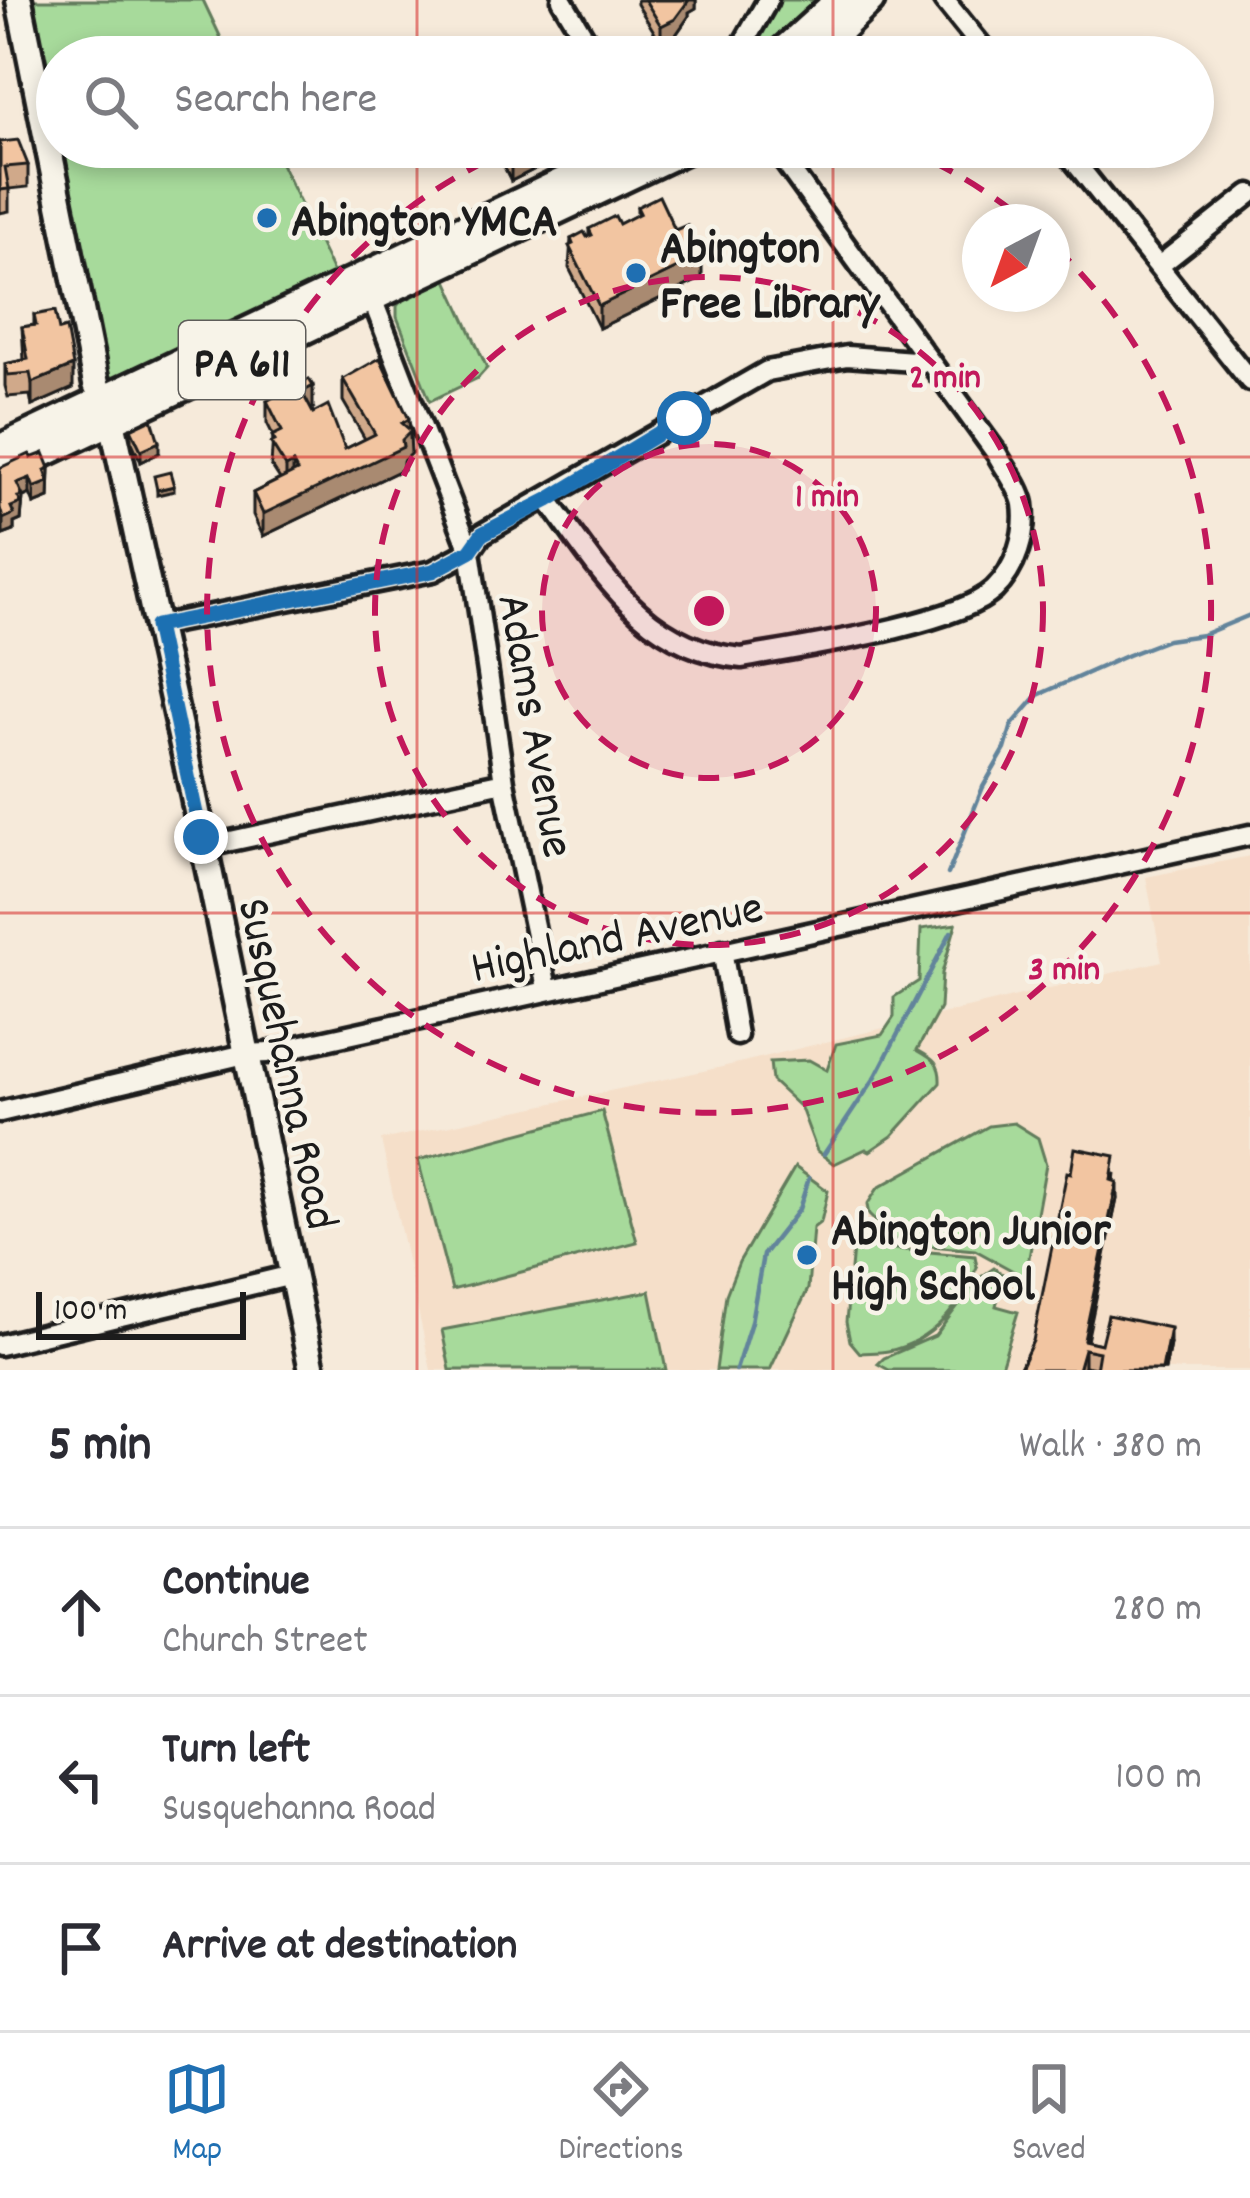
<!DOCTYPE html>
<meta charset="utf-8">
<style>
body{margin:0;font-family:Dekko,sans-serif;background:#f2f2f3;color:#2b2b33}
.compass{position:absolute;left:962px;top:204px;width:108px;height:108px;border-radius:50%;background:#fff;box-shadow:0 6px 18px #0003;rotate:221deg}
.scale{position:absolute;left:36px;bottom:30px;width:210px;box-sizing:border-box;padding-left:12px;border:6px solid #1c1c1c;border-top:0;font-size:33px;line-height:42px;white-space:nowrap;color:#1c1c1c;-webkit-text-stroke:9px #f7f3e8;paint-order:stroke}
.stop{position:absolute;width:36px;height:36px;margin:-27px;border:9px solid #1f6fb2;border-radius:50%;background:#fff}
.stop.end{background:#1f6fb2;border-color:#fff;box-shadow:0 3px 12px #0008}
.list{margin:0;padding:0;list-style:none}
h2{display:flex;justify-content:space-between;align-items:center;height:156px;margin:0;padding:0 48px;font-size:51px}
h2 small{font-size:39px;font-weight:400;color:#7c7c81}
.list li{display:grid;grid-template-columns:78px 1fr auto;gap:36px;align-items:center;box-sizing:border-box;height:168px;padding:0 48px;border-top:3px solid #e1e1e2}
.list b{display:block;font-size:45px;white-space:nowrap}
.list p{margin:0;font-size:39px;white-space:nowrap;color:#7c7c81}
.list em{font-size:39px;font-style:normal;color:#7c7c81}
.icon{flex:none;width:66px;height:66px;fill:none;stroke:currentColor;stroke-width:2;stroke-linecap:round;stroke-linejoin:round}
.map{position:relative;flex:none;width:1250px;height:1370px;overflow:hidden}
.search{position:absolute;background:#fff;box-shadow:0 6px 18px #0003;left:36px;right:36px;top:36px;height:132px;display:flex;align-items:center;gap:30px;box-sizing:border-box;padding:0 42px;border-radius:66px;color:#7c7c81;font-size:45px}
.sheet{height:660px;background:#fff}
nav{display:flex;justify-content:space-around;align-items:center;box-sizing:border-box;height:168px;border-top:3px solid #e1e1e2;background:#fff;font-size:33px;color:#7c7c81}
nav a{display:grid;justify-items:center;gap:6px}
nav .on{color:#1f6fb2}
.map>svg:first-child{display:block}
.built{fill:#f5dfc9}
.green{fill:#a7da9b;stroke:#627b5c;stroke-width:3}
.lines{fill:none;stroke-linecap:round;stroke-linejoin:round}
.stream{stroke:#62849b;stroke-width:4.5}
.minor-casing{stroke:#1c1c1c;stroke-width:27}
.major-casing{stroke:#1c1c1c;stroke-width:33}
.highway-casing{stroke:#1c1c1c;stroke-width:36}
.minor{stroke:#f7f3e8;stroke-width:18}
.major{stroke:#f7f3e8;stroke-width:24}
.highway{stroke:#f7f3e8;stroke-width:27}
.wall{fill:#d0a98a;stroke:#1c1c1c;stroke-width:3}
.shaded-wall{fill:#a98a71;stroke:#1c1c1c;stroke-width:3}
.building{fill:#f2c5a1;stroke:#1c1c1c;stroke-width:3}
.route{stroke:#1f6fb2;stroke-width:15}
.grid{fill:none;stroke:#d62828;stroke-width:3;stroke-opacity:0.55}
.ring{fill:none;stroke:#c2185b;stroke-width:6;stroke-dasharray:21 15}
.poi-dot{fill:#1f6fb2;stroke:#f7f3e8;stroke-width:4.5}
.labels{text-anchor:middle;stroke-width:9;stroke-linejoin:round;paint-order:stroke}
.shield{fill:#f7f3e8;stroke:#5e5c59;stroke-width:3}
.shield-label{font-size:45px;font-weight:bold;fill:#1c1c1c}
.poi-label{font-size:48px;font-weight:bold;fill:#1c1c1c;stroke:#f7f3e8;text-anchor:start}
.street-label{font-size:48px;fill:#1c1c1c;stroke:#f7f3e8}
.centre{fill:#c2185b;stroke:#f7f3e8;stroke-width:6}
.ring-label{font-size:36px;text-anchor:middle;font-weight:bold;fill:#c2185b;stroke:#f7f3e8;stroke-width:9;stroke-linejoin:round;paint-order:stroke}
</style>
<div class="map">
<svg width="1250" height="1370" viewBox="0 0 1250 1370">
<rect width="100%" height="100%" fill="#f6eada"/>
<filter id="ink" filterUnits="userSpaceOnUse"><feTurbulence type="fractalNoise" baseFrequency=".00833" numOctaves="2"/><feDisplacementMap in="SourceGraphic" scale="24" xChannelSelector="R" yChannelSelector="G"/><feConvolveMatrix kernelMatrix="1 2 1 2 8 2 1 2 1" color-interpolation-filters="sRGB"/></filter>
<g filter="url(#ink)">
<path class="built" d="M1250 856V1370H431L381 1140 722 1067 1162 961 1146 877Z"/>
<path class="green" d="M31 0H203L230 57H57V129Z
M779 0H829L767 57H749L748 50Z
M61 147H273L335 276 114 379 107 374Z
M447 280 487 368 478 378 430 401 397 317V306L402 300Z
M956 924 942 973 940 1008 917 1050C933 1059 941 1063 940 1083L892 1136 870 1151 866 1149 834 1164 817 1151 801 1108 772 1081 770 1062 809 1060 827 1070 836 1044 882 1035 894 1017V997L919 981 921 929Z
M602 1111 637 1242 452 1290 418 1160Z
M1014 1123 1038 1138 1046 1164 1024 1285 1013 1280 1015 1272 975 1250 898 1243 869 1215 867 1205 878 1188 989 1126Z
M795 1167 828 1191 821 1222 813 1228 808 1289 770 1370H716L726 1295 739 1262Z
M856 1216 895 1249 975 1256 977 1267C959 1307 933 1342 888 1351 878 1353 868 1352 860 1353L850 1341 846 1322Z
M994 1268 1004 1275 996 1306 1018 1312 1000 1370H889L878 1364 884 1358 935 1336 978 1279Z
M650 1291 666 1370H450L442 1330Z"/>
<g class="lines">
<path class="stream" d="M948 874 983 787 1005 749 1012 725 1038 695 1128 655 1167 640 1202 635 1250 615
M824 1154 876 1076 951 932
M736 1370 751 1322 763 1255 799 1209 809 1178"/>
<g class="minor-casing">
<path id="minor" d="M562 0 596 57
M944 0 990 57
M740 57 739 51 768 0
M1063 147 1250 381
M1159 266 1250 194
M368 288 470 551 504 782 547 988
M548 500C601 572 645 650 742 658 796 648 956 625 994 590 1016 569 1027 534 1023 504 1020 488 1005 469 997 454L774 147
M156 626 433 571 470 551 482 534 767 371 847 356 927 362
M203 847 504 782
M722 950 737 1035
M0 1112 245 1054 267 1053 1250 835
M0 1345 292 1275"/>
</g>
<g class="major-casing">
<path id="major" d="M19 0 96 384 112 421 188 768 312 1370"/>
</g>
<g class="highway-casing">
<path id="highway" d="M777 57 840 0
M811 57 870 0
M0 449 637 147
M0 473 689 147"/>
</g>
<use href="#minor" class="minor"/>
<use href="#major" class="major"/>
<use href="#highway" class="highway"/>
</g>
<path class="wall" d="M637 0H696V8L689 12V16L675 36 661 43 637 4Z
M0 142 28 165V187L9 189V211L0 213Z
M496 147H571V151L511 181 496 151Z
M637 207 675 230 702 278 599 328 569 268 571 239 589 236V229L619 224 637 215Z
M34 315 59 330 73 388 32 406 30 395 8 397 5 386V364L24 360 22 327 34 325Z
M343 379 409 429 411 453 403 461V469L263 536 253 515V493L280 479 271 465 273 435 267 423V401L280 394V381L313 408 311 409 345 449 365 439 343 401Z
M131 429 159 453 141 462 131 440Z
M31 458 50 468 49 498 34 504 30 494 23 497 21 520 14 523V531L3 535 0 525V468Z
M1115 1173 1114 1181 1117 1199 1087 1341 1101 1344H1170L1165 1370H1096V1368L1084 1366 1083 1370H1019Z"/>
<path class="shaded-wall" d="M687 0H696V8L689 12V16L675 36 661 43V26Z
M546 147H571V151L511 181V164Z
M702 256V278L599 328V306Z
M73 366V388L32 406V383Z
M313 386V408L302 414V392Z
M409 419 411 453 403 461V469L263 536V514Z
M159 442V453L141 462V450Z
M293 463V486L286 489V467Z
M50 468 49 498 34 504V488L45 470Z
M30 478V494L23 497 21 520 14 523V531L3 535V519L11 507 17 483Z
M174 486V491L157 495V490Z
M1117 1182V1199L1084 1349V1366L1083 1370H1078Z
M1170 1328V1344L1165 1370H1162Z"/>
<path class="building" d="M645 0H689L675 19 661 26Z
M18 140 28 165 5 167 9 189 0 190V142Z
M503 147H546L511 164Z
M659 196 675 230 687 225 702 256 599 306 569 246 573 244 571 239 584 232 587 237 592 235 589 229 615 216 619 224 640 213 637 207Z
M55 311 59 330 66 328 73 366 32 383 30 373 8 375 5 364 28 359 22 327 36 325 34 315Z
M380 358 409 419 402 423 411 431 402 440 403 447 263 514 253 493 297 471 293 463 286 467 271 443 275 441 272 436 282 431 267 401 284 391 280 381 290 375 296 385 309 379 313 386 302 392 313 413 328 405 345 449 375 434 343 379Z
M152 419 159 442 141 450 131 429Z
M44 453 50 468 45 470 49 482 34 488 30 478 17 483 23 496 18 497 21 503 11 507 14 514 3 519 0 508V468L30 454 31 458Z
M170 472 174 486 157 490 154 476Z
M1075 1148 1115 1156 1111 1180 1117 1182 1084 1340 1101 1344 1108 1315 1170 1328 1162 1370H1096L1099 1352 1084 1349 1078 1370H1019L1033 1341 1067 1172 1071 1173Z"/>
</g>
<g class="lines" filter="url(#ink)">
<path class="route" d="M201 837 156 626 433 571 470 551 482 534 548 500 684 418"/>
</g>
<path class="grid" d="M417 0V57M833 0V57M417 147V1370M833 147V1370M0 457H1250M0 913H1250"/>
<circle cx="709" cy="611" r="167" fill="#c2185b" fill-opacity=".12"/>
<g class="ring">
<circle cx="709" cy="611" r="167"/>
<circle cx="709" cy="611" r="334"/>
<path d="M901 147A502 502 0 0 1 1025 221M1055 247A502 502 0 1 1 517 147"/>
</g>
<g class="poi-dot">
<circle cx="267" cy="218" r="12"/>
<circle cx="636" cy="273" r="12"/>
<circle cx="807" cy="1255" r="12"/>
</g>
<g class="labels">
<rect class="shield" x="179" y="321" width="126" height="78" rx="9"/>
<g class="shield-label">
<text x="242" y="376">PA 611</text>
</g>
<g class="poi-label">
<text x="291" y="235">Abington YMCA</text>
<text x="660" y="262">Abington<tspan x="660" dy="55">Free Library</tspan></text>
<text x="831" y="1244">Abington Junior<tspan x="831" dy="55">High School</tspan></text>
</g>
<g class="street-label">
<text transform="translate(539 725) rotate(80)" y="17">Adams Avenue</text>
<text transform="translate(616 934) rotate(-12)" y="17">Highland Avenue</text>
<text transform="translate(291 1063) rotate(78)" y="17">Susquehanna Road</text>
</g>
</g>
<circle cx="709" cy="611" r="18" class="centre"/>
<g class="ring-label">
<text x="945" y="387">2 min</text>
<text x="827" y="506">1 min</text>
<text x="1064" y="979">3 min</text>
</g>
</svg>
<svg class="compass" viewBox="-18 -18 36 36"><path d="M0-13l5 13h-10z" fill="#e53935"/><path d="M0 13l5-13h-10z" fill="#7c7c81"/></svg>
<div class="scale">100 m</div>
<div class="stop" style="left:684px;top:418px"></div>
<div class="stop end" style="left:201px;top:837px"></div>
<div class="search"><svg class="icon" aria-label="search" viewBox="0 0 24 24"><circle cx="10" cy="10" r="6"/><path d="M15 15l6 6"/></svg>Search here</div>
</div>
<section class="sheet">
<h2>5 min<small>Walk · 380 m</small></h2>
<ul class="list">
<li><svg class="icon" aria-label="ahead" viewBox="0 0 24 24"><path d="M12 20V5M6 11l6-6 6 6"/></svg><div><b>Continue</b><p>Church Street</p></div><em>280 m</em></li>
<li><svg class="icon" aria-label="left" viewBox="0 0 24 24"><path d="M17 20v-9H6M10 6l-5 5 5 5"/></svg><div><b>Turn left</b><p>Susquehanna Road</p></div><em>100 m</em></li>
<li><svg class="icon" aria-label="arrive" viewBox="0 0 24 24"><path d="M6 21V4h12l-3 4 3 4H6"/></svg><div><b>Arrive at destination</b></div></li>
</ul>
</section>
<nav>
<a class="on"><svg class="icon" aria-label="map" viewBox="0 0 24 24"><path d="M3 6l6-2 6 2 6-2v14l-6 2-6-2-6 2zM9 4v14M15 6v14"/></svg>Map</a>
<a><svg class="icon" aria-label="directions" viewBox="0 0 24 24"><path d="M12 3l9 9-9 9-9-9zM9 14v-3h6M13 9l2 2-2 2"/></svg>Directions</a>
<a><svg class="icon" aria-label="saved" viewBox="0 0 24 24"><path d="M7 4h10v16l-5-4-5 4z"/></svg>Saved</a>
</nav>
